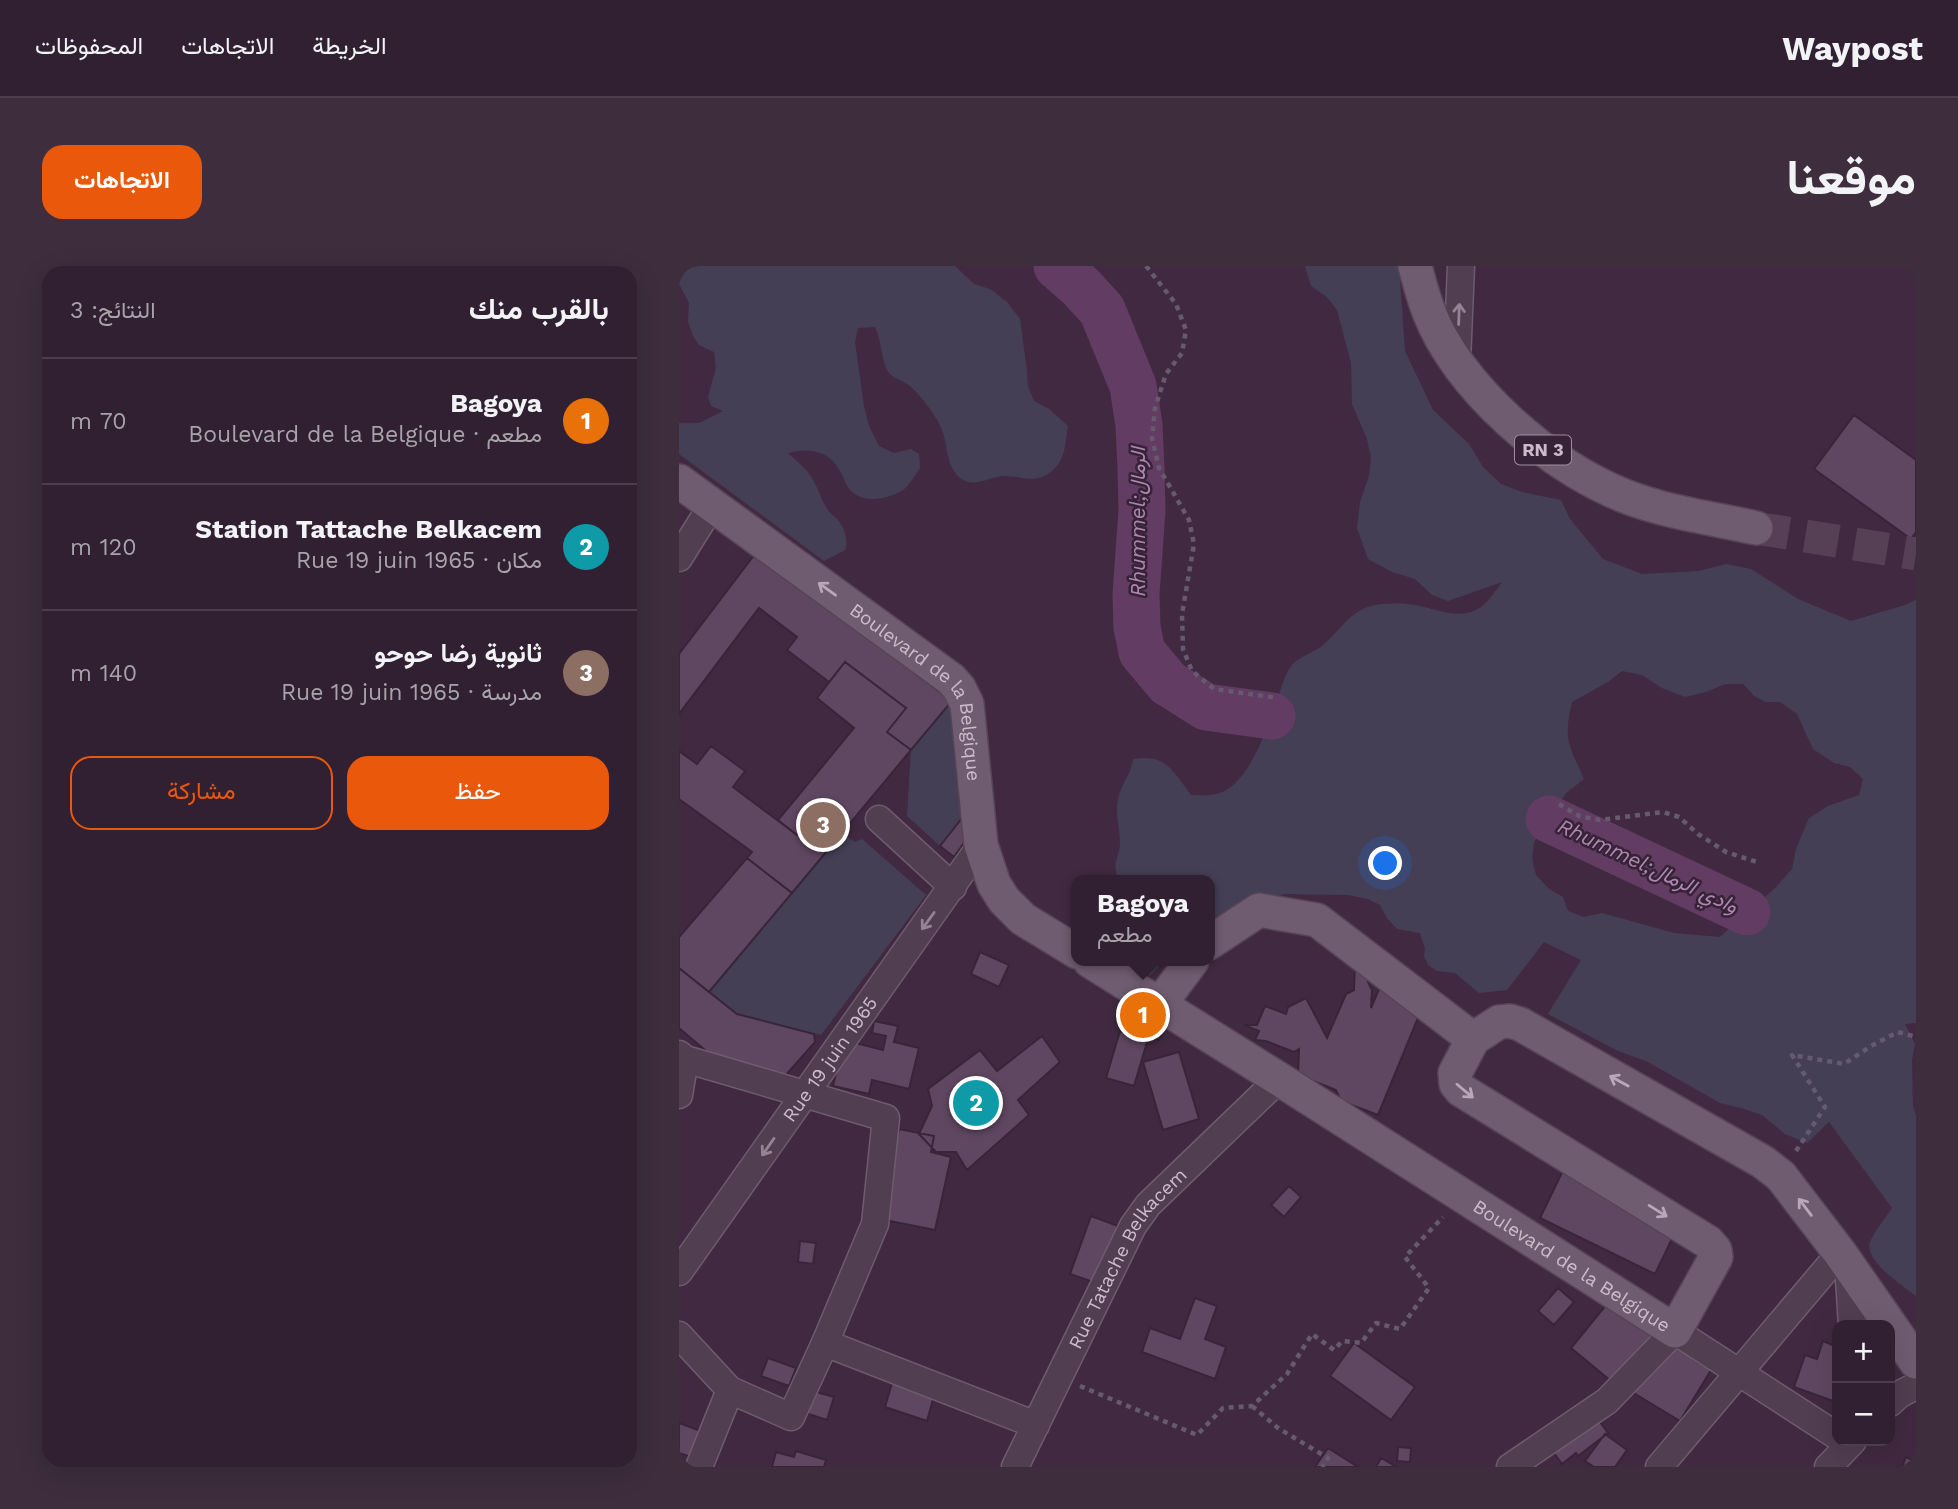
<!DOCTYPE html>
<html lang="ar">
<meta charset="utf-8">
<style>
body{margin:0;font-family:"Work Sans",Vazirmatn,sans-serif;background:#3d2d3d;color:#f1f3f6;direction:rtl}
.controls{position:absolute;right:21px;bottom:21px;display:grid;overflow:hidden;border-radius:14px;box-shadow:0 7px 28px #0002}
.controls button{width:63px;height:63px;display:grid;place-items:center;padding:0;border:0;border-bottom:2px solid #4c3e4d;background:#312031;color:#f1f3f6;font:35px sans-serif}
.you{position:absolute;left:707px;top:598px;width:24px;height:24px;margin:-18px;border:5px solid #fff;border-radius:50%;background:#1a73e8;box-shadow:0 0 0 10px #1a73e833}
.badge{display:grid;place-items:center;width:46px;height:46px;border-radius:50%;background:#ea580c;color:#fff;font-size:23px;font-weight:700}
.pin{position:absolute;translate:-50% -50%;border:4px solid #fff;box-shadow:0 2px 7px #0006}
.popup{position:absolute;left:392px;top:609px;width:144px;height:91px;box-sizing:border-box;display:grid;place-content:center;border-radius:14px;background:#312031;filter:drop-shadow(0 2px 5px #0005);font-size:23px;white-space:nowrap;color:#a8a3ab}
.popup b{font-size:26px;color:#f1f3f6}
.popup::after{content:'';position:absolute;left:50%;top:100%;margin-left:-14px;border:14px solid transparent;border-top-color:#312031}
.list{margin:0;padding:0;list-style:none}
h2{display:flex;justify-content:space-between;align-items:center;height:91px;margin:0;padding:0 28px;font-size:30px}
h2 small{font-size:23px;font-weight:400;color:#a8a3ab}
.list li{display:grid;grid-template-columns:46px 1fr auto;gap:21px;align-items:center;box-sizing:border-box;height:126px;padding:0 28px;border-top:2px solid #4c3e4d}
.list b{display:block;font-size:26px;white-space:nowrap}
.list p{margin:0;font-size:23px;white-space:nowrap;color:#a8a3ab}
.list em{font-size:23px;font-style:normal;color:#a8a3ab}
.actions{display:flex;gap:14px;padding:21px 28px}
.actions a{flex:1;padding:16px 0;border:2px solid #ea580c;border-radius:21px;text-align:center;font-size:24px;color:#ea580c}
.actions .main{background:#ea580c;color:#fff}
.map{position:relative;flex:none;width:1237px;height:1201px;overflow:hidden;direction:ltr;border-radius:21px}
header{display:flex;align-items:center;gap:42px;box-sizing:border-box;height:98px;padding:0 35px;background:#312031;border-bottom:2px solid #4c3e4d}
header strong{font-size:33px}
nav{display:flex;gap:38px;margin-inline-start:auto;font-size:24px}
.intro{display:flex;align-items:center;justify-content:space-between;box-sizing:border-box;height:168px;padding:0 42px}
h1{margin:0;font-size:49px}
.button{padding:18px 32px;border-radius:21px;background:#ea580c;color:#fff;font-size:24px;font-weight:700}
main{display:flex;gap:42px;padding:0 42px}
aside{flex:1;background:#312031;border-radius:21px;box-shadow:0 7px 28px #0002}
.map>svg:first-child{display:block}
.green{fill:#453f55;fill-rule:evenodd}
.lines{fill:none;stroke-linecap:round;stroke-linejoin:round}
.river{stroke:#623c62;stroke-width:47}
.building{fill:#604761;stroke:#382539;stroke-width:2}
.major-tunnel{stroke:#564056;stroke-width:33;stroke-dasharray:33 17;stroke-linecap:butt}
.minor-casing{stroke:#6e5c6e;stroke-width:29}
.major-casing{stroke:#574557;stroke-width:36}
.path{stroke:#655a6e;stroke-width:4.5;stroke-dasharray:5 5;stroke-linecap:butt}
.minor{stroke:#513e51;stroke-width:26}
.major{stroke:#705c71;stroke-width:33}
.oneway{stroke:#948394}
.oneway2{stroke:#b9a8b9}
.labels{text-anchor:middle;stroke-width:5;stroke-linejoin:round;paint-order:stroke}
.shield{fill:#362337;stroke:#9e8d9f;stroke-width:2}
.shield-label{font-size:18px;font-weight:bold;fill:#cbbbcb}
.street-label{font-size:19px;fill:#cbbbcb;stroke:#362337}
.water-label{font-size:21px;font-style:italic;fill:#ae86af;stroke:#362337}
</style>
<header>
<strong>Waypost</strong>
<nav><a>الخريطة</a><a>الاتجاهات</a><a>المحفوظات</a></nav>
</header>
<div class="intro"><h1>موقعنا</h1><a class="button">الاتجاهات</a></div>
<main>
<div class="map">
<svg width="1237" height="1201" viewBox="0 0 1237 1201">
<rect width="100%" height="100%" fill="#412a41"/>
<path class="green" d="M0 0H276L295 18 311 23 328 36 341 53 348 105 349 121 355 135 370 143 389 160C386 176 387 193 374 204 356 220 342 209 323 210 307 212 292 224 278 209 266 195 269 175 261 159 254 146 243 131 232 121 226 115 215 113 210 107 202 96 203 75 196 61L179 62 176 76 185 140 190 160 200 180 215 187 232 183 240 188 241 202C236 209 231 219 224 224 210 233 185 238 172 225 167 220 165 211 161 205 151 185 131 181 109 187 114 193 120 196 125 202 136 212 140 229 147 241 150 247 154 249 158 253 165 260 170 275 166 284L145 295 0 188V157H20L44 145 32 140 29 131 37 102 35 86 20 79 14 70 9 55 10 37 0 18Z
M626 0H720L726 85 754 144 790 178 804 201 822 218 843 226 882 234 891 253 924 293 963 308 1020 305 1047 298 1072 303 1119 333 1172 355 1226 339 1237 334V757L1226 758 1236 778 1233 794 1234 840 1237 850V1030C1224 1020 1185 995 1191 976 1196 964 1206 953 1213 942L1150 856 1128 877 1106 868 1083 849 1062 842 1041 837 969 796 937 784 869 748 902 694 865 676 828 724 800 727 776 707 758 705 749 699 745 690 746 683 741 667 718 663 708 652 701 639 689 633 669 629 606 628 578 634 531 659 530 614H440C432 595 440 595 441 577 441 563 436 548 439 533 442 517 452 510 454 493 487 488 494 505 512 529 524 530 538 530 549 523 573 507 588 463 598 435 602 424 606 405 615 397 621 391 635 386 643 380 659 367 670 346 692 340 706 337 721 337 735 339 757 342 780 356 802 341 810 335 817 324 823 316L769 335 753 329 736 313 713 306 689 293 678 262 681 236 690 210 692 192 688 173 673 138 672 97 658 44 648 31 632 20ZM943 405 963 409 983 422 1006 431 1027 426 1046 418H1064L1075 430 1087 436H1101L1118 448 1134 483 1155 497 1171 501 1184 513 1180 529 1149 540 1130 552 1117 583 1113 603 1096 622 1041 671 995 667 923 647 905 651 889 645 884 631 870 623 857 609 853 592 855 576 887 527 905 513C890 479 884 474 893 436L929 416Z
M273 435 287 547 261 580 228 550 232 484Z
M163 567 176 576 183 573 247 629 142 769 58 748 30 726Z
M446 695H485L471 710Z"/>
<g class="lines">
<path class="river" d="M378 0 401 20 423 44 454 120 460 159 462 203 463 244 457 328 458 361 463 386 489 417 527 441 593 450
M870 553 1068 646"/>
</g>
<path class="building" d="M1175 149 1237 194V266L1232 273 1135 203Z
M76 288 273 435 232 484 208 466 227 442 166 396 150 416 108 384 118 371 80 342 0 448V388Z
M166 396 227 442 208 466 232 484 163 567 138 546 118 569 99 554 175 462 138 432Z
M32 480 66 505 54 521 118 569 138 546 163 567 113 627 68 592 73 586 0 533V485L18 498Z
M287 547 289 571 275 591 261 580Z
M68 592 113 627 30 726 0 702V671Z
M301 686 330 699 320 721 292 708Z
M676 699H695L689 716 693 724 692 742 700 723 742 740 741 747 699 849 662 835 657 824 619 809 620 783 615 786 587 775 576 774 580 765 565 759H578L586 740 607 748 609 741 627 732 648 772 667 728 675 724Z
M0 702 58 748 135 768 136 776 106 810 33 790 0 762Z
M452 736 490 754 480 774 442 756Z
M195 755 219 760 215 776 240 782 230 823 193 814 190 828 154 820 165 774 204 784 207 770 193 767Z
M441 765 469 773 455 820 427 812Z
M363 770 381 796 339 834 350 849 288 904 277 886H257L240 868 253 840 249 823 301 784 318 805Z
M500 786 520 853 484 864 464 796Z
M220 863 255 870 252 886 272 891 256 964 201 953Z
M890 892 1005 948 976 1008 861 952Z
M610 920 622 931 605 951 592 939Z
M412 950 439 960 417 1017 391 1008Z
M121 975 137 977 134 998 119 996Z
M879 1022 895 1036 875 1059 859 1045Z
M936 1028 993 1053 938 1120 892 1082Z
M516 1032 538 1040 526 1073 547 1081 536 1113 463 1086 471 1062 501 1073Z
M996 1054 1027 1073 1014 1093 1032 1104 1001 1155 953 1126Z
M1144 1075 1158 1081V1124L1154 1135 1115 1121 1126 1089 1138 1093Z
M675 1077 736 1121 712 1154 651 1110Z
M89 1092 117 1102 110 1120 82 1110Z
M213 1117 255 1130 248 1155 206 1141Z
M127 1123 155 1131 148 1154 120 1145Z
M911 1142 929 1167 899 1190 897 1187 883 1198 866 1175Z
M0 1157 27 1167 18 1193 0 1187Z
M926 1168 948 1184 936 1201H915L906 1195Z
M719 1181 732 1182 731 1196 718 1195Z
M649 1182 679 1201H636Z
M117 1185 147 1194 145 1201H93L97 1186 115 1191Z
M1227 1191 1237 1196V1201H1223Z
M702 1192 718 1201H697Z"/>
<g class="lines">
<path class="major-tunnel" d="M1077 262 1237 288"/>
<g class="minor-casing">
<g id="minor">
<path d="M778 95 782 0"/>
<path d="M0 292 33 239"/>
<path d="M200 553 274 621"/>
<path d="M0 788 6 793 207 852 196 958 146 1077 112 1151 51 1124 0 1069"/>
<path d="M0 829 6 793"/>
<path d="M1169 998 1173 1059"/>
<path id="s1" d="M0 1006 302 579"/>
<path d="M146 1077 357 1159"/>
<path d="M1211 1137 1221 1128 1237 1120"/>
<path d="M20 1201 51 1124"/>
<path id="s2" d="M336 1201 454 960 469 939 600 813"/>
<path d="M831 1201 928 1135 996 1065 1158 1170"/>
<path d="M980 1201 1161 987"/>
<path d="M1149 1201 1174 1175"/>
</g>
</g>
<g class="major-casing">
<g id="major">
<path d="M736 0C740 15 744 31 750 46 780 122 868 198 943 229 985 246 1032 252 1077 262"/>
<path id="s3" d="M0 215 272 413 280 422 288 438 302 579 315 618 325 634 344 653 398 686"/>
<path d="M530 677 580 644 638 654 794 773"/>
<path id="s4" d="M411 695 600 813 996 1065 1037 991 1036 984 1029 976 782 824 777 818 776 807 794 773 820 756 831 755 841 758 1084 896 1102 910 1161 987 1237 1096"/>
<path d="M481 738 513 695"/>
</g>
</g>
<path class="path" d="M467 0 497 38 507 64 503 87 487 108 476 142 473 172 480 202 510 254 515 278 503 348 504 383 513 405 535 423 599 432
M880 538 900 550 921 554 984 546 1000 551 1019 568 1047 586 1081 597
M1117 885 1146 841 1113 789 1165 798 1192 780 1219 766 1237 771
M401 1120 518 1169 544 1142 573 1140 608 1108 633 1068 655 1084 663 1075 682 1077 697 1057 721 1063 750 1022 726 991 764 951
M573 1140 599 1162 649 1192 643 1201"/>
<use href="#minor" class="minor"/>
<use href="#major" class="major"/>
</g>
<defs><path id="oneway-shaft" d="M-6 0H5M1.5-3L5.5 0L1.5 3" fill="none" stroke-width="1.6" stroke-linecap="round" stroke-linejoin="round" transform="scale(1.75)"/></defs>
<g class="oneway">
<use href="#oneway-shaft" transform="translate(780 48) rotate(-88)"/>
<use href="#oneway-shaft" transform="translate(249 655) rotate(126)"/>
<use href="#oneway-shaft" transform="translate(89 881) rotate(125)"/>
</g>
<g class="oneway2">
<use href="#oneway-shaft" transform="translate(148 323) rotate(-144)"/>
<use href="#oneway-shaft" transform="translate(940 815) rotate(-151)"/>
<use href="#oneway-shaft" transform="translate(786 825) rotate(40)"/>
<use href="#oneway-shaft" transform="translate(1126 941) rotate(-127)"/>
<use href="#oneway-shaft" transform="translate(979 945) rotate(32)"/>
</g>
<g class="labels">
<rect class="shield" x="836" y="169.5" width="56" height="29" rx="5"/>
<g class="shield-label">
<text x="864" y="190">RN 3</text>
</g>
<g class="street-label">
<text dy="7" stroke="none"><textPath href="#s3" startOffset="329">Boulevard de la Belgique</textPath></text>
<text dy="7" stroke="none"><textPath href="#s1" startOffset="261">Rue 19 juin 1965</textPath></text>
<text dy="7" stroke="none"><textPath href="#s2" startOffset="238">Rue Tatache Belkacem</textPath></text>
<text dy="7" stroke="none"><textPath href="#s4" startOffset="570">Boulevard de la Belgique</textPath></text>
</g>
<g class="water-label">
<text transform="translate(459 256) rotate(-90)" y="7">Rhummel;الرمال</text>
<text transform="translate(969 600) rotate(25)" y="7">Rhummel;وادي الرمال</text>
</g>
</g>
</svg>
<div class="controls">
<button>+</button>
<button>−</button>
</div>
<div class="you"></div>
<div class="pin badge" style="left:464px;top:749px;background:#e8710a">1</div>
<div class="popup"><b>Bagoya</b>مطعم</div>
<div class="pin badge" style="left:297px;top:837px;background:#0f9aa8">2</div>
<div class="pin badge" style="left:144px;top:559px;background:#8d6e63">3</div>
</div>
<aside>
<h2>بالقرب منك<small>النتائج: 3</small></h2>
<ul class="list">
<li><span class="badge" style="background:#e8710a">1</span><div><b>Bagoya</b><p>مطعم · Boulevard de la Belgique</p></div><em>70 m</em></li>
<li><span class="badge" style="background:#0f9aa8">2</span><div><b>Station Tattache Belkacem</b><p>مكان · Rue 19 juin 1965</p></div><em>120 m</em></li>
<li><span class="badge" style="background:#8d6e63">3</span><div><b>ثانوية رضا حوحو</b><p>مدرسة · Rue 19 juin 1965</p></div><em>140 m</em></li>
</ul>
<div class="actions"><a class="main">حفظ</a><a>مشاركة</a></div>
</aside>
</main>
